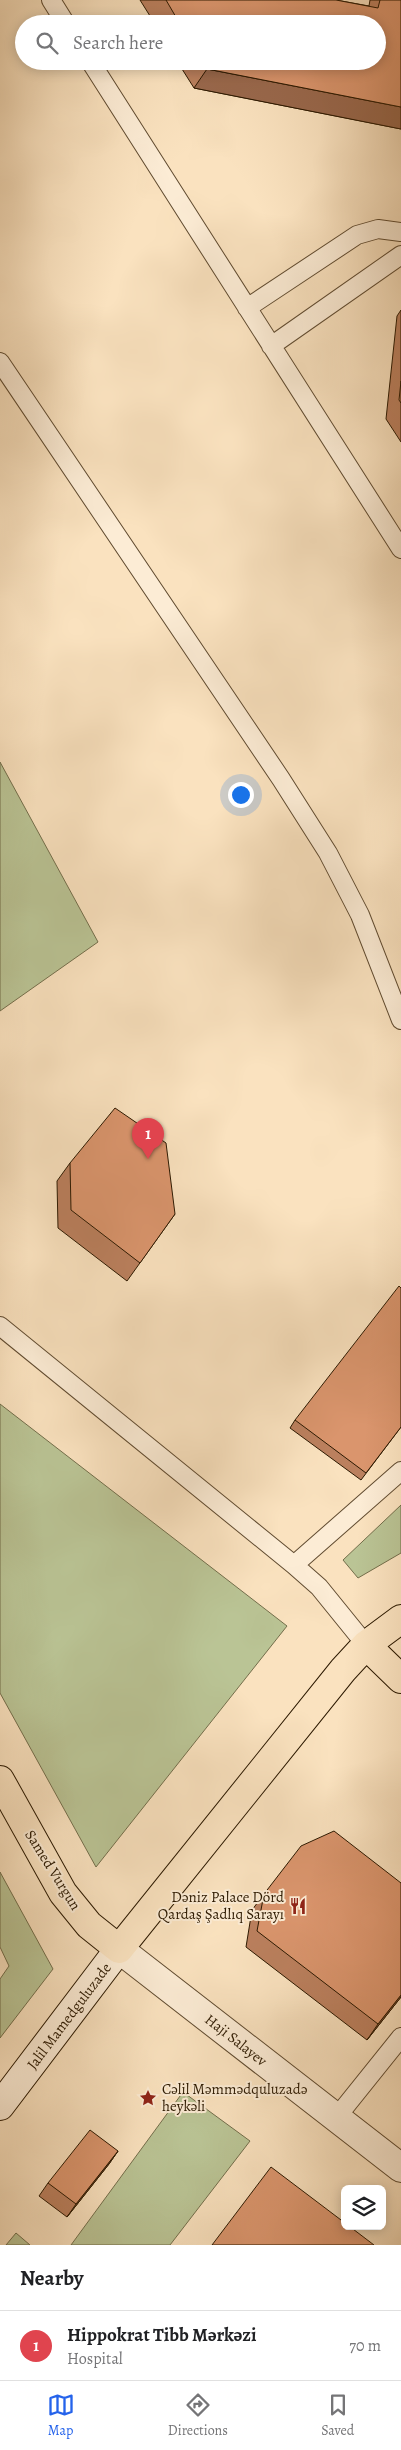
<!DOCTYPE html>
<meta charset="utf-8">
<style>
body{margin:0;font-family:Alegreya,serif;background:#f6f6f6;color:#202124}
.controls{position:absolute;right:15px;bottom:15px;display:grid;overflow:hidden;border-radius:8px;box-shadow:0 2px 12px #0003}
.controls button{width:45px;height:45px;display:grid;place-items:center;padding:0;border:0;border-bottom:1px solid #e0e0e0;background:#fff;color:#202124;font:25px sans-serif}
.you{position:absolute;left:240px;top:794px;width:18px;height:18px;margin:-12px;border:4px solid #fff;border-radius:50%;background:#1a73e8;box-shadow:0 0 0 8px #1a73e833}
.badge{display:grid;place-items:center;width:32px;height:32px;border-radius:50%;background:#2563eb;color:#fff;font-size:16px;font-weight:700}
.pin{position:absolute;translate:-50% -41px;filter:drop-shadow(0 1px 2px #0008)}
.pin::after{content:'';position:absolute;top:26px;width:18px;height:15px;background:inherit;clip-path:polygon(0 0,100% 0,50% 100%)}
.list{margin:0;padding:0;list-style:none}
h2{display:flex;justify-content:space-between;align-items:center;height:65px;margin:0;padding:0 20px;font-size:21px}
h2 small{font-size:16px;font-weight:400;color:#757577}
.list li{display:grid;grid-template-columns:32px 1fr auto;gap:15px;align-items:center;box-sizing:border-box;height:70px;padding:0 20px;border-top:1px solid #e0e0e0}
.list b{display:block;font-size:19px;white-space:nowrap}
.list p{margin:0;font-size:16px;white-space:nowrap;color:#757577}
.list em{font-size:16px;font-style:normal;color:#757577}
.icon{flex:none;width:28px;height:28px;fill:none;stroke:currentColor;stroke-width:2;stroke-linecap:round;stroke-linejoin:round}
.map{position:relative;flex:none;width:401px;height:2245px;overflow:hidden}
.search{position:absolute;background:#fff;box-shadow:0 2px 12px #0003;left:15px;right:15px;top:15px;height:55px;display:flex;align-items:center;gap:12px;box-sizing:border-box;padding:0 18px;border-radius:28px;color:#757577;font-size:19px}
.sheet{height:135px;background:#fff}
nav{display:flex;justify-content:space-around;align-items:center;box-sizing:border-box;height:70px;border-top:1px solid #e0e0e0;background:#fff;font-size:14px;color:#757577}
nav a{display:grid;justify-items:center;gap:2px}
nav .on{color:#2563eb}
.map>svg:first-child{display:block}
.green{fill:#bac495;stroke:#736e4b}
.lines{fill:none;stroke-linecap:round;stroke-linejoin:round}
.service-casing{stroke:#604b30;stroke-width:20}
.minor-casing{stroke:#604b30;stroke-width:30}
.secondary-casing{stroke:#2c1901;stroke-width:30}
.primary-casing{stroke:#2c1901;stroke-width:30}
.service{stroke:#fcecd5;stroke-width:18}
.minor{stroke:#fcecd5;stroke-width:28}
.secondary{stroke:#fcecd5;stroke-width:28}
.primary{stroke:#fae2bf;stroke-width:28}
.wall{fill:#bb805e;stroke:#2c1901}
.shaded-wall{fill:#99684c;stroke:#2c1901}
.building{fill:#da956d;stroke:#2c1901}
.labels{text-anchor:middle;stroke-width:4;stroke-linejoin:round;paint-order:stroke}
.street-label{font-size:15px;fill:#2c1901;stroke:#fcecd5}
.poi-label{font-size:15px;fill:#2c1901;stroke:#fcecd5;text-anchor:end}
</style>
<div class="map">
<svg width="401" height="2245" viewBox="0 0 401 2245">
<rect width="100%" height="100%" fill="#fae2bf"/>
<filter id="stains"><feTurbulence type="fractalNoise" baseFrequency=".004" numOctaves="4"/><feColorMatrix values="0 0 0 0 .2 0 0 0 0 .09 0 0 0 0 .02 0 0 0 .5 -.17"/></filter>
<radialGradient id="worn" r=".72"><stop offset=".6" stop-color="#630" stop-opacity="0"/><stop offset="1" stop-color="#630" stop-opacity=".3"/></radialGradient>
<path class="green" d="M0 762 98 942 0 1011Z
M0 1404 287 1626 96 1867 0 1693Z
M401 1505V1553L358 1578 343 1560Z
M0 1872 53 1969 0 2038V1979L9 1966 0 1947Z
M183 2092 250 2141 170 2245H71Z
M16 2233 30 2245H6Z"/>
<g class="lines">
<g class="service-casing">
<path id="service" d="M51 0 66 24
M90 61 401 549
M247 308 357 235 378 229 401 232
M271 346 401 255
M0 362 281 779 328 853 360 915 401 1020
M0 1326 294 1565 319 1587 366 1645
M294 1565 401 1471
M336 2118 401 2037"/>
</g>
<g class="minor-casing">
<path id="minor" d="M119 1949 401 2168"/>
</g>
<g class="secondary-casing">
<path id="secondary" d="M0 2106 119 1949"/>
</g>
<g class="primary-casing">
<path id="primary" d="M366 1645 401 1679
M0 1780 63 1893 89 1925 119 1949 343 1670 366 1645 401 1619"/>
</g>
<use href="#service" class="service"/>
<use href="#minor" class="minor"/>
<use href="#secondary" class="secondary"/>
<use href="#primary" class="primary"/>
</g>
<path class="wall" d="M140 0H336L369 6 370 0H401V129L194 88 177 61H377V24H155Z
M401 310V442L386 419 397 316Z
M70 1163 175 1214 127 1281 58 1228 57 1181Z
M295 1420 401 1427 361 1480 290 1428Z
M401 1883V1997L367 2040 246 1947 252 1910 264 1894Z
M118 2151 109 2164 67 2217 39 2196 48 2183Z"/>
<path class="shaded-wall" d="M207 69 401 107V129L194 88Z
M401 1995V1997L367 2040 378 2024Z
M118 2151 109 2164 67 2217 76 2204Z"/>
<path class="building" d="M166 0H336L378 8 380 0H401V107L207 69 203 61H377V24H180Z
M401 381V403L399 400Z
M115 1108 166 1143 175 1214 140 1263 71 1210 70 1163Z
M399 1286 401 1288V1427L366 1473 295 1420Z
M334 1831 401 1883V1995L378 2024 257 1931 264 1894 301 1846Z
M90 2130 118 2151 76 2204 48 2183Z
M271 2167 345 2223V2226H349L374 2245H212Z"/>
<defs>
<g id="restaurant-bare" transform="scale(1.35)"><path d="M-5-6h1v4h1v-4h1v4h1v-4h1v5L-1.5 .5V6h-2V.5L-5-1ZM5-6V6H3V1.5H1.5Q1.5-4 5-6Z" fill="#8f2418" stroke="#fcecd5" stroke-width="2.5" paint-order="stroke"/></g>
<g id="sight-bare" transform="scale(1.35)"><path d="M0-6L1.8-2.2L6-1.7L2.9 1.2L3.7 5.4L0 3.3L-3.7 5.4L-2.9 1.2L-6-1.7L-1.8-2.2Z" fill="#8f2418" stroke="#fcecd5" stroke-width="2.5" paint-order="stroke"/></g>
</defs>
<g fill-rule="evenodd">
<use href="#restaurant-bare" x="298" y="1906"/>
<use href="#sight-bare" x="148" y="2098"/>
</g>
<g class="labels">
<g class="street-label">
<text transform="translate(53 1870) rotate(58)" y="5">Samed Vurgun</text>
<text transform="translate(69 2016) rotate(-53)" y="5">Jalil Mamedguluzade</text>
<text transform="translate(236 2040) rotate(38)" y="5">Haji Salayev</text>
</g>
<g class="poi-label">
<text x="284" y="1902">Dəniz Palace Dörd<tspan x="284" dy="17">Qardaş Şadlıq Sarayı</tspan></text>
<text x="162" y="2094" text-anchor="start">Cəlil Məmmədquluzadə<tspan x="162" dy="17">heykəli</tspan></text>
</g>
</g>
<rect width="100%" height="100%" filter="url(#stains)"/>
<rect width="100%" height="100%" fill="url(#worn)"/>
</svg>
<div class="controls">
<button><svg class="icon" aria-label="layers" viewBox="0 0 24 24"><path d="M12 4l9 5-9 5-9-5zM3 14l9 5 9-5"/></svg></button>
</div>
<div class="you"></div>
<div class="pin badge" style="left:148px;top:1159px;background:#e0444e">1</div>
<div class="search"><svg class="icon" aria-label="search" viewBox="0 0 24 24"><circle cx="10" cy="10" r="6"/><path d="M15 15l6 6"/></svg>Search here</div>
</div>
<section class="sheet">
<h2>Nearby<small></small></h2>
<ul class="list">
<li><span class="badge" style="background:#e0444e">1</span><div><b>Hippokrat Tibb Mərkəzi</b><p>Hospital</p></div><em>70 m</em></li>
</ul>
</section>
<nav>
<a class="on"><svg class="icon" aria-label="map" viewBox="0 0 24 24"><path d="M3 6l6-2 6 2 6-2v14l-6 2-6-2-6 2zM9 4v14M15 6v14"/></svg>Map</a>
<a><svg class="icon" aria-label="directions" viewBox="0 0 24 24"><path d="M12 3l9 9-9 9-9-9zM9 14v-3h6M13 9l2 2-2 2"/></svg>Directions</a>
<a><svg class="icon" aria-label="saved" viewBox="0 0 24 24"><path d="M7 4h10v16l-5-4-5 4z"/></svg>Saved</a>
</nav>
